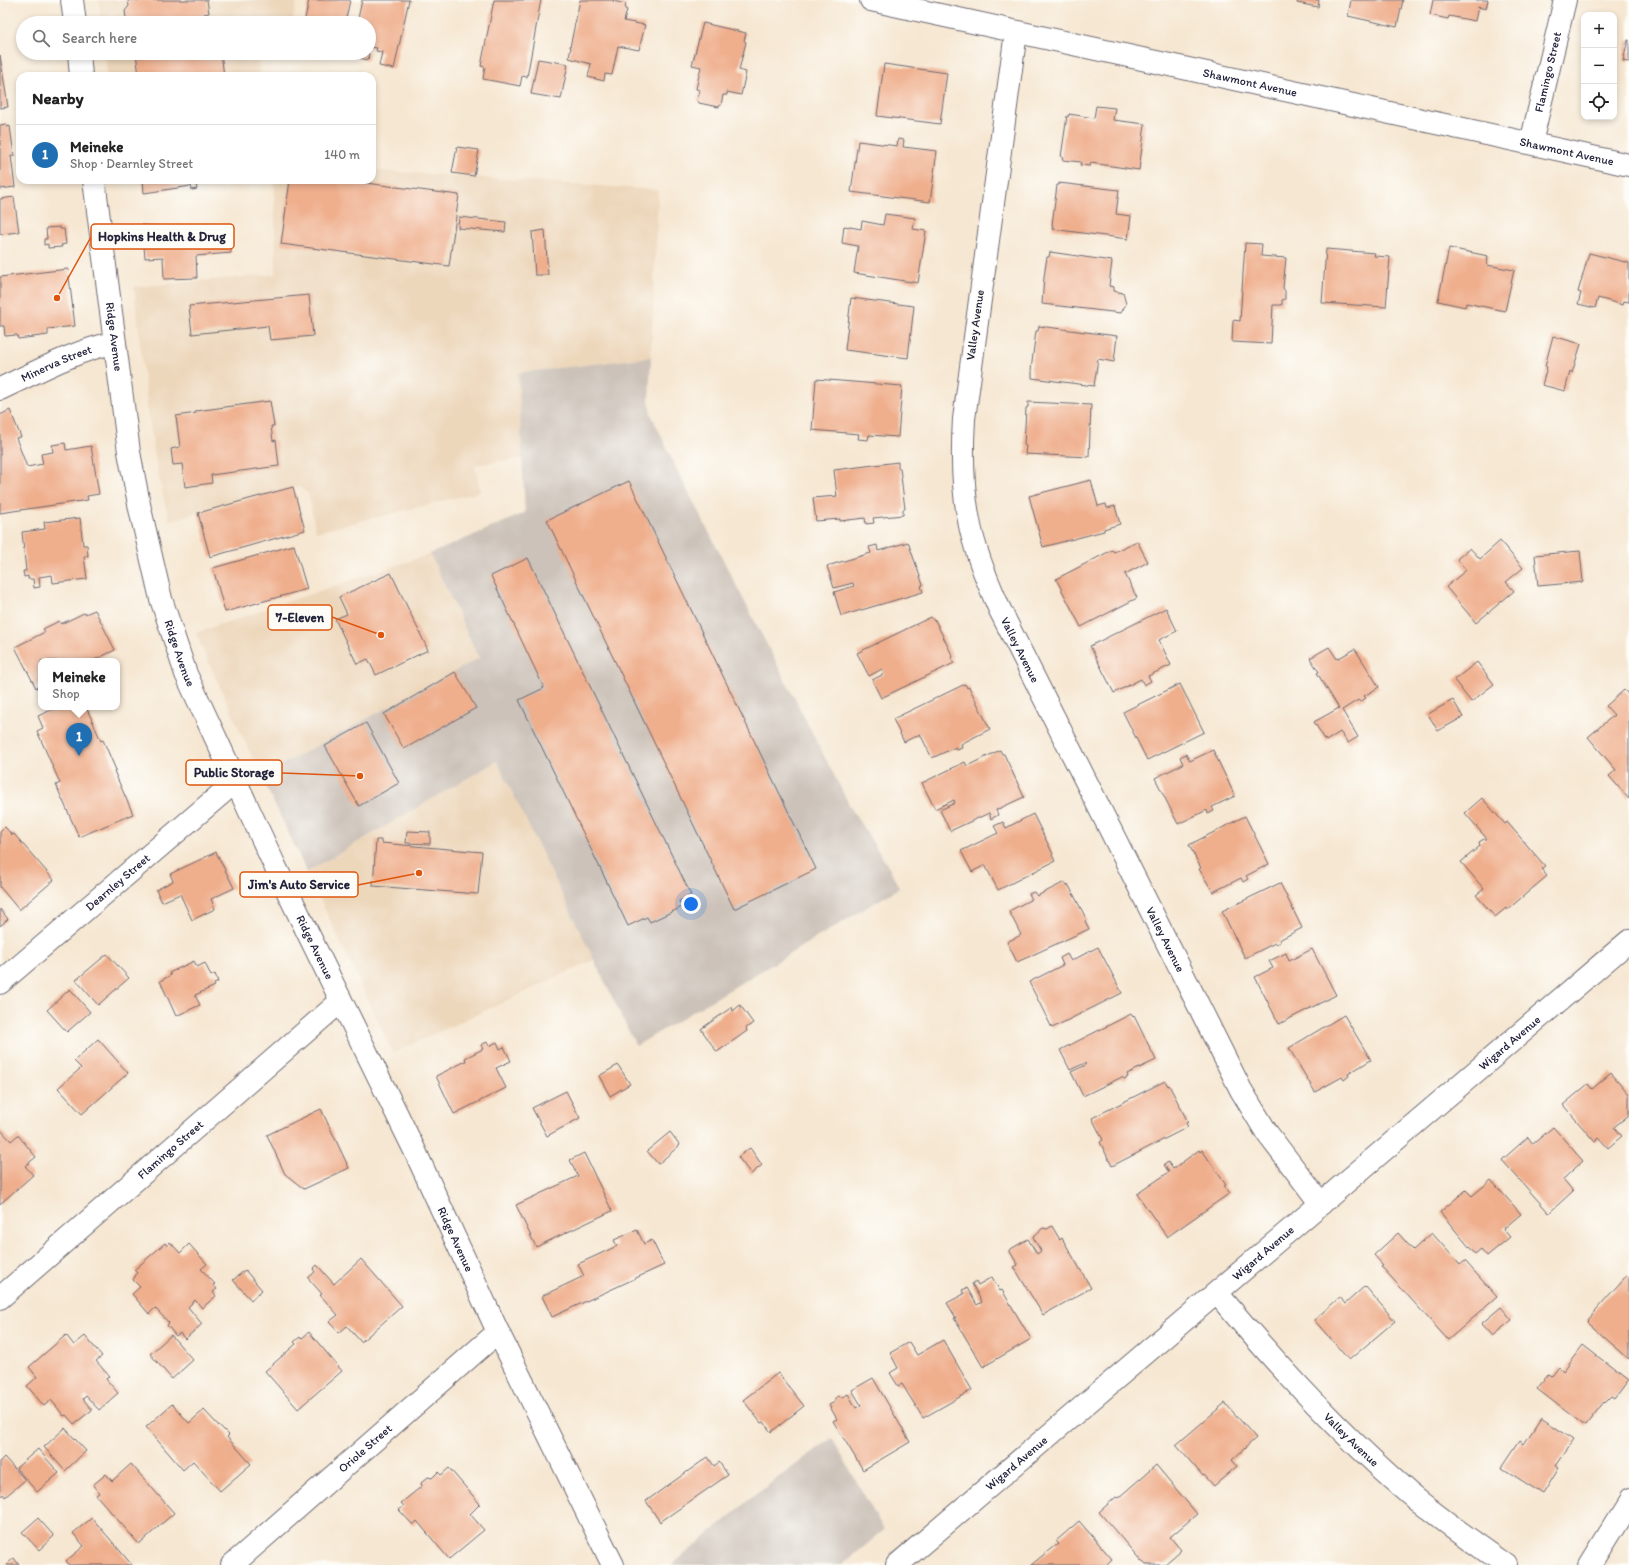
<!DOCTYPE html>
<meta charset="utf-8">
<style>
body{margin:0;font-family:Itim,sans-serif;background:#f6f6f6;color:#222}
.controls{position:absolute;right:12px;top:12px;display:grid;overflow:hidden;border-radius:8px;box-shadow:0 2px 6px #0003}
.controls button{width:36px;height:36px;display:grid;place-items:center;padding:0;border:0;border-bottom:1px solid #e0e0e0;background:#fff;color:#222;font:20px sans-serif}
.you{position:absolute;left:691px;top:904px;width:14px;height:14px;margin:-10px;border:3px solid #fff;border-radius:50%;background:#1a73e8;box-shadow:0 0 0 6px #1a73e833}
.badge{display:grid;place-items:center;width:26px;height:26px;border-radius:50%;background:#1f6fb2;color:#fff;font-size:13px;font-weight:700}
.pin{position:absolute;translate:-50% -33px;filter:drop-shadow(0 1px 2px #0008)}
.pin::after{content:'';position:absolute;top:21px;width:14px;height:12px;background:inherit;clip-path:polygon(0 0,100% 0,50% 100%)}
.popup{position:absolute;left:38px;top:658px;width:82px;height:52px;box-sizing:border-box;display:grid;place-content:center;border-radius:8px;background:#fff;filter:drop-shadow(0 1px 3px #0005);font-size:13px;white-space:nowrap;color:#767676}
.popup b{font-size:15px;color:#222}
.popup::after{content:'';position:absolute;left:50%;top:100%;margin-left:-8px;border:8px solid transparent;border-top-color:#fff}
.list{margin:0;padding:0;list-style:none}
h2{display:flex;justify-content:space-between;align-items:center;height:52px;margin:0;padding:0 16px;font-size:17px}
h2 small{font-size:13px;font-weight:400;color:#767676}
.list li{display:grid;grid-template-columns:26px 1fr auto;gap:12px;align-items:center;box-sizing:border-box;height:60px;padding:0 16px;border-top:1px solid #e0e0e0}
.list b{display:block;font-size:15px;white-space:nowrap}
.list p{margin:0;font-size:13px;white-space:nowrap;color:#767676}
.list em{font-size:13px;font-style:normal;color:#767676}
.icon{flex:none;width:22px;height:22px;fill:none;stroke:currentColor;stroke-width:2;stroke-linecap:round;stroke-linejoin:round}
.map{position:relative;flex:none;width:1629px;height:1565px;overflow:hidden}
.search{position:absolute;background:#fff;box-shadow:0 2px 6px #0003;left:16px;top:16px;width:360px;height:44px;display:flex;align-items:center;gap:10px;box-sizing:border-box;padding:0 14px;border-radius:22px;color:#767676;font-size:15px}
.panel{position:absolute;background:#fff;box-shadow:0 2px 6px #0003;left:16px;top:72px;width:360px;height:112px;border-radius:12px}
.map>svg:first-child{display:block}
.built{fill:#edd7bb}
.industrial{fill:#ccc2b9}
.building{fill:#efae8c}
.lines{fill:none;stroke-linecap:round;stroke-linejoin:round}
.street-casing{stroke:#6c6770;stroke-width:24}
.secondary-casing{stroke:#6c6770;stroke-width:24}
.street{stroke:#fff;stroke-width:22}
.secondary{stroke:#fff;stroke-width:22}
.labels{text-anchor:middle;stroke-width:3.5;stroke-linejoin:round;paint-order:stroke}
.street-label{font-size:12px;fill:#22223b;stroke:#fdfcf7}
.leader{fill:none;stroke:#de560e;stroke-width:1.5}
.callout-dot{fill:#de560e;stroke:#fdfcf7;stroke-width:1.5}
.callout{fill:#fdfcf7;stroke:#de560e;stroke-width:1.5}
.callout-label{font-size:13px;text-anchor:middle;font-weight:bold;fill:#22223b}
</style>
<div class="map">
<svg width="1629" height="1565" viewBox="0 0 1629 1565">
<rect width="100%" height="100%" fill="#fdfcf7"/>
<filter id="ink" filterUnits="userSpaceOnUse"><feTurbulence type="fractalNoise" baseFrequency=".025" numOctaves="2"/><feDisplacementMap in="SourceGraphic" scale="8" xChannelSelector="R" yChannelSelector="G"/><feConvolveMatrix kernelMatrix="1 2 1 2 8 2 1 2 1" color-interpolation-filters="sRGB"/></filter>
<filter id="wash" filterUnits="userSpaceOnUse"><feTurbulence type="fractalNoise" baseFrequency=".012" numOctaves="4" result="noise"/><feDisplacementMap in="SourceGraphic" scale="16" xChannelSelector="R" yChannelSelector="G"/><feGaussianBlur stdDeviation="0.9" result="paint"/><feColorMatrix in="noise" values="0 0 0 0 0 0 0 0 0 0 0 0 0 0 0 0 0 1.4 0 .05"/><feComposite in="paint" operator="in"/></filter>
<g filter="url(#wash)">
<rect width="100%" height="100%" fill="#f6e7d2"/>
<path class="built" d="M99 0H297L292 23H265L252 20V23H101Z
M105 53H257L260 76H107Z
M372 170 658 190 651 357 518 373 523 458 475 465 480 492 316 532 308 494 300 487H293L169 521 157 468 148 413 134 287 276 274 274 180H372Z
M430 554 479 658 261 776 195 633Z
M497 761 594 960 393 1053 307 872Z"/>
<path class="industrial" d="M651 357 649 400 651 414 678 472 852 810 891 871 899 888 636 1046 497 761 307 872 261 776 479 658 430 554 525 513 518 373Z
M832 1438 884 1530 842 1565H672L756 1494Z"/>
<g id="blocks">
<path class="building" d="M128 0H207L209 13 204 14 205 18 164 23H131L126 18 125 11 129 6Z
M309 0H350L345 23H304Z
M362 0H409L394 69 379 66 382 52 376 51 377 48 370 47 369 51V23H357Z
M494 0H541L527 77 522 76 520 86 483 79 485 67 481 66Z
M580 0H614L613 1 626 4 625 9 627 10 624 21 645 25 639 50 618 46 612 75 605 74 604 81 588 77 591 64 569 58 571 47H570Z
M1298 0H1319L1318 7 1297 3Z
M1351 0H1403L1397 27 1348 16Z
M1433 0H1488L1486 9 1478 7 1475 21 1449 16 1448 19 1430 15Z
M703 23 746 33 744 41 746 42 739 70 746 72 741 95 727 92V95H723L721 105 718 107 699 103 697 100 700 90 696 89 701 67 692 65Z
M1628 40H1629V62L1623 61Z
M136 53H221L224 76H139Z
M352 53H369L368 60 352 56Z
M0 55 8 107 0 108Z
M538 59 568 64 561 99 531 94Z
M884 64 947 73 940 124 877 116Z
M1096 106 1115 108 1113 120 1145 124 1139 170 1091 163 1090 166 1080 165 1081 162 1062 160 1063 157H1061L1067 116H1069V114L1094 118Z
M7 124V127L10 126 14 156H11L15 187 0 189V125Z
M898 139 904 140 903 147 937 151 930 202 851 192 858 141 897 146Z
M457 147 479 150 474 176 452 173Z
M143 180H205V184L196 185 197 189 192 190 191 186 144 193Z
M290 180H342L459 195 449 266 281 244Z
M1059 183 1119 190 1116 214 1131 216 1128 239 1052 229 1053 225H1052L1057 185H1059Z
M14 197 19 232 0 234V199Z
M885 214 915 218 913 229 926 231 918 283 854 273 858 246 842 243 844 226 861 229 862 221 883 225Z
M459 217 506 222 505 232 458 228Z
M142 225 168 227 169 232 213 230 225 231V242L231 243V253L196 256 197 278 164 279 163 257 145 258Z
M60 227V229H64L66 244 61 245 62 247 48 248V244L44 245V239H47L46 228Z
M545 230 548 275H535L532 232Z
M1245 243 1262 244 1261 256 1286 258 1283 288 1285 291V299L1282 300V305H1273L1271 344 1232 342 1233 320 1240 321Z
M1449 248 1488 256 1487 265 1514 270 1505 311 1466 303 1465 307 1438 301Z
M1326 249 1375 253 1374 256 1390 257 1386 307 1322 303Z
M1050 252 1112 261 1109 286 1114 287V291L1123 293 1126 304 1121 313 1042 304 1044 277 1047 257H1049Z
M1589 253 1629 263V302L1624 301 1623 305 1598 298 1595 308 1578 304 1581 293 1578 292Z
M68 269 75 326 48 329V335L18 339 17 335 5 336 4 326H0V277Z
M309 295 313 336 270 340 268 326 192 334 189 306Z
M851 298 914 306 908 358 845 350Z
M1039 326 1117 336 1114 362 1098 359 1094 386 1032 378V370H1031L1036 331H1038Z
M1553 336 1581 344 1572 373 1570 371 1565 391 1542 385 1547 367 1545 366Z
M816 379 902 386 898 437 869 435 868 440 858 439 859 434 812 430Z
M270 401 274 426H271L273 441 276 440 279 466 211 475 212 483 185 487 182 464 173 465 171 449 180 447 176 416 196 413V411Z
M1028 402 1091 405 1089 457 1025 454 1026 446 1024 445 1026 408 1028 407Z
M10 410 21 437 16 438 27 467 43 464 41 454 53 452 52 445 65 443 66 450 91 446 99 494 87 496 88 500 0 513V415Z
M898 462V468H900L905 509H903V515L873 518 874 523 866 524 865 518 840 521V519L816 521 813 498 837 496 834 470Z
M1091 480 1098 506 1106 504 1107 508 1115 506 1120 524 1104 529V531L1043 547 1029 496Z
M629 481 816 869 734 909 547 520Z
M293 487 305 530 210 557 198 513Z
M80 518 83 545H87L88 556H84L87 579 53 583 52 575 39 577 40 587 34 588 33 579H28V576L24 577 23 571H26L22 532 45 529 44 522Z
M1137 541 1148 562 1125 574 1137 598 1081 627 1056 579 1112 550 1114 552Z
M1500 541 1523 568 1506 582 1514 591 1476 623 1446 587 1466 570 1457 559 1470 548 1480 559Z
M908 542 923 585 921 586 923 592 841 616 834 592 854 586 853 583 834 588 827 566 871 553 869 547 877 545 878 551Z
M294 545 307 589 225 612 213 568Z
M1580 551 1583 582 1538 586 1535 555Z
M528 558 691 895 679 901 682 907 650 922 647 917 628 926 519 700 544 688 491 576Z
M391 573 428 650 376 675 368 659 357 664 335 619 347 614 339 597Z
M1166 608 1177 631 1159 640 1171 665 1148 676 1151 681 1144 685 1141 679 1114 693 1090 646Z
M95 610 115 650 92 661H41V685L36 688 15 647 45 632 43 629 59 621 61 624 84 613 85 614Z
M931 617 934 621 935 620 953 657H951L954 663 881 698 872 680 884 674 882 669 869 676 857 653Z
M1329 647 1337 659 1355 649 1379 687 1364 696 1366 698 1360 702 1358 700 1342 710 1358 737 1348 743 1340 732 1326 741 1314 722 1339 708 1317 673 1319 672 1310 658Z
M1477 662 1494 684 1471 702 1454 680Z
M455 672 476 708 404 749 384 714Z
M965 684 967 688 969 687 990 729 961 744 962 748 957 750 956 747 932 758 920 734 904 742 893 719Z
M1180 684 1204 732 1147 760 1123 712Z
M1624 690 1629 695V799L1609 776 1616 770 1588 737 1614 715 1606 706Z
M1453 700 1463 717 1438 731 1428 714Z
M58 707H75L78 713 87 709 101 741 103 740 116 770 114 771 133 814 79 837 56 785 60 783 37 731 43 728 38 716Z
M366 723 399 783 359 806 325 746Z
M1000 750 1002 754H1004L1024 797 996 810 998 815 991 819 989 813 950 831 940 810 955 803 954 800 935 809 922 783 965 762 967 766Z
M1213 750 1235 796 1212 807 1214 811 1208 814 1207 810 1178 824 1155 778 1183 764 1180 757 1186 754 1190 761Z
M1482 798 1505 824 1507 822 1545 866 1541 869 1547 876 1507 910 1506 908 1495 917 1476 895 1484 889 1461 862 1480 846 1479 842 1484 839H1487L1465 813Z
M1033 814 1053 854 1052 855 1055 861 998 890 985 865 972 872 961 851 998 833 994 826 1003 822 1006 828Z
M1245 816 1269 864 1246 876 1248 879 1243 882 1241 878 1213 892 1199 869 1201 868 1189 845Z
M5 827 12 835 14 834 54 880 19 910 0 887V832Z
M407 831 430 832V844L406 843Z
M376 840H381V843L482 852 478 894 373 886Z
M216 852 234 888 211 899 215 909 192 920 180 894 162 902 156 890 173 881 170 874Z
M1065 882 1067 886 1068 884 1087 920 1085 921 1089 929 1017 962 1007 942 1021 935 1009 911 1032 899 1029 894 1034 892 1037 896Z
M1280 883 1302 928 1279 940 1280 942 1276 944 1275 943 1245 958 1222 911Z
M0 909 8 919 0 926Z
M1098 947 1122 993 1052 1028 1029 982 1063 965 1060 958 1067 954 1071 961Z
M1312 949 1336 995 1279 1024 1255 977 1273 968 1269 961 1286 953 1289 961Z
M107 954 129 978 98 1005 76 980Z
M194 961 197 967 205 963 211 976 215 974 218 982 214 984 215 986 195 995 200 1005 176 1016 160 981 171 975 169 973Z
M70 989 90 1012 67 1032 47 1010Z
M740 1005 753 1023 746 1028 747 1031 717 1052 701 1029 732 1007 733 1011Z
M1131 1014 1133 1017 1134 1016 1156 1060 1127 1074 1128 1077 1124 1079 1122 1077 1083 1096 1071 1072 1086 1065 1085 1063 1070 1070 1060 1050Z
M1344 1015 1371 1060 1348 1074 1349 1076 1344 1080 1342 1077 1315 1092 1289 1048Z
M98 1039 128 1073 82 1114 58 1088 81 1068 74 1061Z
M487 1042 489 1046 497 1042 500 1049 504 1047 511 1061 496 1068 506 1088 454 1114 436 1076 466 1061 465 1058 483 1049 481 1045Z
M618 1065 630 1084 610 1096 599 1076Z
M1611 1073 1629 1094V1115L1614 1127 1622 1136 1608 1148 1599 1138 1595 1142 1563 1105 1588 1084 1592 1089Z
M1165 1081 1168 1086 1169 1085 1188 1122 1186 1123 1188 1127 1112 1166 1100 1142 1103 1140 1092 1118Z
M566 1091 580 1118 547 1136 532 1108Z
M321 1109 349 1168 304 1189 285 1174 267 1135Z
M1553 1127 1583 1161 1563 1179 1573 1191 1549 1213 1502 1160 1528 1137 1533 1144Z
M0 1129 11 1141 18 1135 36 1157 25 1166 33 1175 0 1204Z
M670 1132 680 1145 658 1164 647 1151Z
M750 1148 762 1165 751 1174 738 1157Z
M1199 1150 1200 1152 1202 1150 1226 1185 1224 1186 1230 1193 1167 1237 1137 1194 1169 1172 1164 1165 1168 1162 1173 1169Z
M584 1153 612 1211 536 1247 516 1205 578 1176 570 1160Z
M1491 1180 1521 1214 1503 1229 1510 1237 1487 1256 1481 1249 1475 1254 1440 1212 1466 1190 1472 1196Z
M1052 1226 1060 1240 1062 1238 1091 1288 1043 1315 1014 1267 1018 1265 1009 1250 1028 1239 1037 1254 1041 1251 1033 1237 1043 1228 1047 1229Z
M637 1230 644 1244 652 1240 664 1265 552 1317 542 1296 584 1276 578 1264 617 1246 614 1240Z
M1398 1233 1413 1250 1432 1233 1460 1265 1465 1261 1497 1297 1448 1340 1381 1266 1383 1265 1374 1255Z
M170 1242 180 1253 189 1244 207 1264 201 1269 215 1284 213 1285 217 1289 213 1292 216 1296 202 1308 195 1300 188 1307 202 1324 185 1339 180 1333 176 1336 167 1325 169 1323 155 1308 149 1314 132 1294 140 1287 133 1280 137 1273 134 1270 165 1243 167 1246Z
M361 1259 402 1306 361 1342 347 1326 339 1333 329 1322 338 1315 320 1295 322 1294 308 1278 315 1272 313 1269 317 1265 334 1284Z
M245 1270 262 1290 251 1300 233 1280Z
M1627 1275 1629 1277V1359L1586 1321Z
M992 1277 1000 1291 1002 1290 1031 1339 983 1367 954 1318H956L947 1303 964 1294 962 1290 967 1288 977 1305 982 1302 972 1284 976 1281 978 1285Z
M1365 1286 1395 1321 1349 1360 1314 1320 1340 1297 1345 1304Z
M1501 1307 1512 1320 1492 1336 1481 1324Z
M309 1332 342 1371 298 1409 265 1371 296 1344 294 1342 300 1337 301 1339Z
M66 1335 74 1345 85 1336 102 1356 96 1361 109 1376 106 1379 118 1393 99 1410 86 1396 83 1399 92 1410 74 1424 66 1415 64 1416 51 1400 44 1406 27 1386 37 1377 29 1367Z
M171 1335 193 1360 172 1379 150 1354Z
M943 1340 972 1390 923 1418 902 1384 898 1386 890 1373 898 1368 890 1353 909 1342 917 1355Z
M1583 1345 1628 1380 1614 1399 1611 1397 1605 1403 1604 1402 1585 1426 1537 1389 1548 1375 1551 1377 1559 1367 1563 1371Z
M778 1373 804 1406 771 1432 763 1422 761 1423 743 1400Z
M873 1378 910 1442 863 1470 833 1421 837 1419 829 1405 835 1402V1398L838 1396 842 1397 848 1394 856 1408 861 1405 852 1390Z
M1225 1403 1256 1438 1232 1460 1237 1466 1214 1486 1204 1475 1203 1476 1176 1445Z
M172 1404 189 1423 204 1410 219 1426V1425L229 1435 227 1437 251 1464 220 1491 193 1461 183 1470 146 1427Z
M1541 1418 1574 1440 1556 1466 1559 1468 1543 1494 1502 1468 1520 1441 1524 1444Z
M65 1428 86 1451 65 1471 44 1447Z
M38 1449 59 1473 37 1492 16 1468Z
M4 1457 25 1480 5 1497 3 1494 0 1497V1461Z
M708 1457 714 1466 719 1462 728 1475 660 1522 646 1501Z
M131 1464 174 1513 139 1544 96 1495 99 1493 93 1485 106 1474 112 1481Z
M1156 1465 1197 1514 1170 1537 1181 1550 1164 1565H1146L1143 1562H1142L1099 1512 1116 1497 1118 1498Z
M449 1468 480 1504 470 1514 484 1530 449 1559 417 1521 413 1525 399 1510 404 1506 401 1503 422 1486 421 1483 428 1477 432 1478 438 1472 441 1475Z
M38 1518 54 1536 39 1550 22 1532Z
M92 1518 132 1565H69L66 1561 84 1546 73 1533Z
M1079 1521 1112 1559 1106 1565H1031L1058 1543 1056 1541Z
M14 1558 19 1565H6Z"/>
</g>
</g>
<g filter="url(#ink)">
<use href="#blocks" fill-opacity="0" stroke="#6c6770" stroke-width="1"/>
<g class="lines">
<g class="street-casing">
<g id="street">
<path id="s1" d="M1016 32 964 419C962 451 962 483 968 515 973 547 986 578 999 608L1241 1090 1267 1133 1321 1204"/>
<path id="s2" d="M1531 143 1565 0"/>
<path id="s3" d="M0 389C35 373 76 350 114 343"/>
<path id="s4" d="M0 983 235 782"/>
<path id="s5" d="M0 1298 341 1001"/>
<path id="s6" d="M232 1565 498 1332"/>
<path d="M1590 1565 1629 1502"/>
</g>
</g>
<g class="secondary-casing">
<g id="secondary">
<path d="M72 0 75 23"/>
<path id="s7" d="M871 0 1629 165"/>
<path d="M79 53 81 76"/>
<path id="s8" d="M94 180 129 452 140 509 161 599 186 674 275 866 414 1149 498 1332 613 1565"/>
<path id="s9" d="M1217 1293C1276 1364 1339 1433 1409 1493 1440 1519 1473 1542 1506 1565"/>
<path id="s10" d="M897 1565 1629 941"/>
</g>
</g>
<use href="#street" class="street"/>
<use href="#secondary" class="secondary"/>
</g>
</g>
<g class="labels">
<g class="street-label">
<text dy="4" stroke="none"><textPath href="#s2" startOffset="73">Flamingo Street</textPath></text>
<text dy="4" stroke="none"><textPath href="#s7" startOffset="388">Shawmont Avenue</textPath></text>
<text dy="4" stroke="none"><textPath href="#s7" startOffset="712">Shawmont Avenue</textPath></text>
<text transform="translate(975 325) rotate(-82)" y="4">Valley Avenue</text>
<text dy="4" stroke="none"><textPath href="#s8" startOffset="158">Ridge Avenue</textPath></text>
<text dy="4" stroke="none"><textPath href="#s3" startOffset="62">Minerva Street</textPath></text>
<text dy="4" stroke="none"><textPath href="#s1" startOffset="632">Valley Avenue</textPath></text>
<text dy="4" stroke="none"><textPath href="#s8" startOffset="482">Ridge Avenue</textPath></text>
<text dy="4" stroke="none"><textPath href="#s4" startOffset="155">Dearnley Street</textPath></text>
<text dy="4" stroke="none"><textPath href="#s1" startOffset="956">Valley Avenue</textPath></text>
<text dy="4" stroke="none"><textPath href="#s8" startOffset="806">Ridge Avenue</textPath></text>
<text dy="4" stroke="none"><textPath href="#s10" startOffset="805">Wigard Avenue</textPath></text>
<text dy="4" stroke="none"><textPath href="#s5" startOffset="226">Flamingo Street</textPath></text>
<text dy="4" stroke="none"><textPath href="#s8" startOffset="1130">Ridge Avenue</textPath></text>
<text dy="4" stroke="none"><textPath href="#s10" startOffset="481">Wigard Avenue</textPath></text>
<text dy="4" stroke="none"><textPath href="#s9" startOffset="199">Valley Avenue</textPath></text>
<text dy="4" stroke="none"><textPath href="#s6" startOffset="177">Oriole Street</textPath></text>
<text dy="4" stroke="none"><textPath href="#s10" startOffset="157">Wigard Avenue</textPath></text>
</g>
</g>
<path class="leader" d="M57 298L91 237M381 635L332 617M360 776L282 773M419 873L358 885"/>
<g class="callout-dot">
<circle cx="57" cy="298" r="4"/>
<circle cx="381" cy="635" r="4"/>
<circle cx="360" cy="776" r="4"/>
<circle cx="419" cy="873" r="4"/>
</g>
<g class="callout">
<rect x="91" y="224" width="143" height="25" rx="4"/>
<rect x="268" y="605" width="64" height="25" rx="4"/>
<rect x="186" y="760" width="96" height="25" rx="4"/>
<rect x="240" y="872" width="118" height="25" rx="4"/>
</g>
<g class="callout-label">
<text x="162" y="241">Hopkins Health &amp; Drug</text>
<text x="300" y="622">7-Eleven</text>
<text x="234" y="777">Public Storage</text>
<text x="299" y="889">Jim's Auto Service</text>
</g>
</svg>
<div class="controls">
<button>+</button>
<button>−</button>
<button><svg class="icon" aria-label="locate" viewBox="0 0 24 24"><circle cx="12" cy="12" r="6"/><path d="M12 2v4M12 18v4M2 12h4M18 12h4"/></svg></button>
</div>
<div class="you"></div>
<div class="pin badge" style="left:79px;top:756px">1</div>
<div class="popup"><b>Meineke</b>Shop</div>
<div class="search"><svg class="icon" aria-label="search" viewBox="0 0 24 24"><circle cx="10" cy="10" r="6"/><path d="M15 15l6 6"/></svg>Search here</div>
<section class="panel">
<h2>Nearby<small></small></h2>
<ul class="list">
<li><span class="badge">1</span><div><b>Meineke</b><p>Shop · Dearnley Street</p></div><em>140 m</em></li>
</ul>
</section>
</div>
